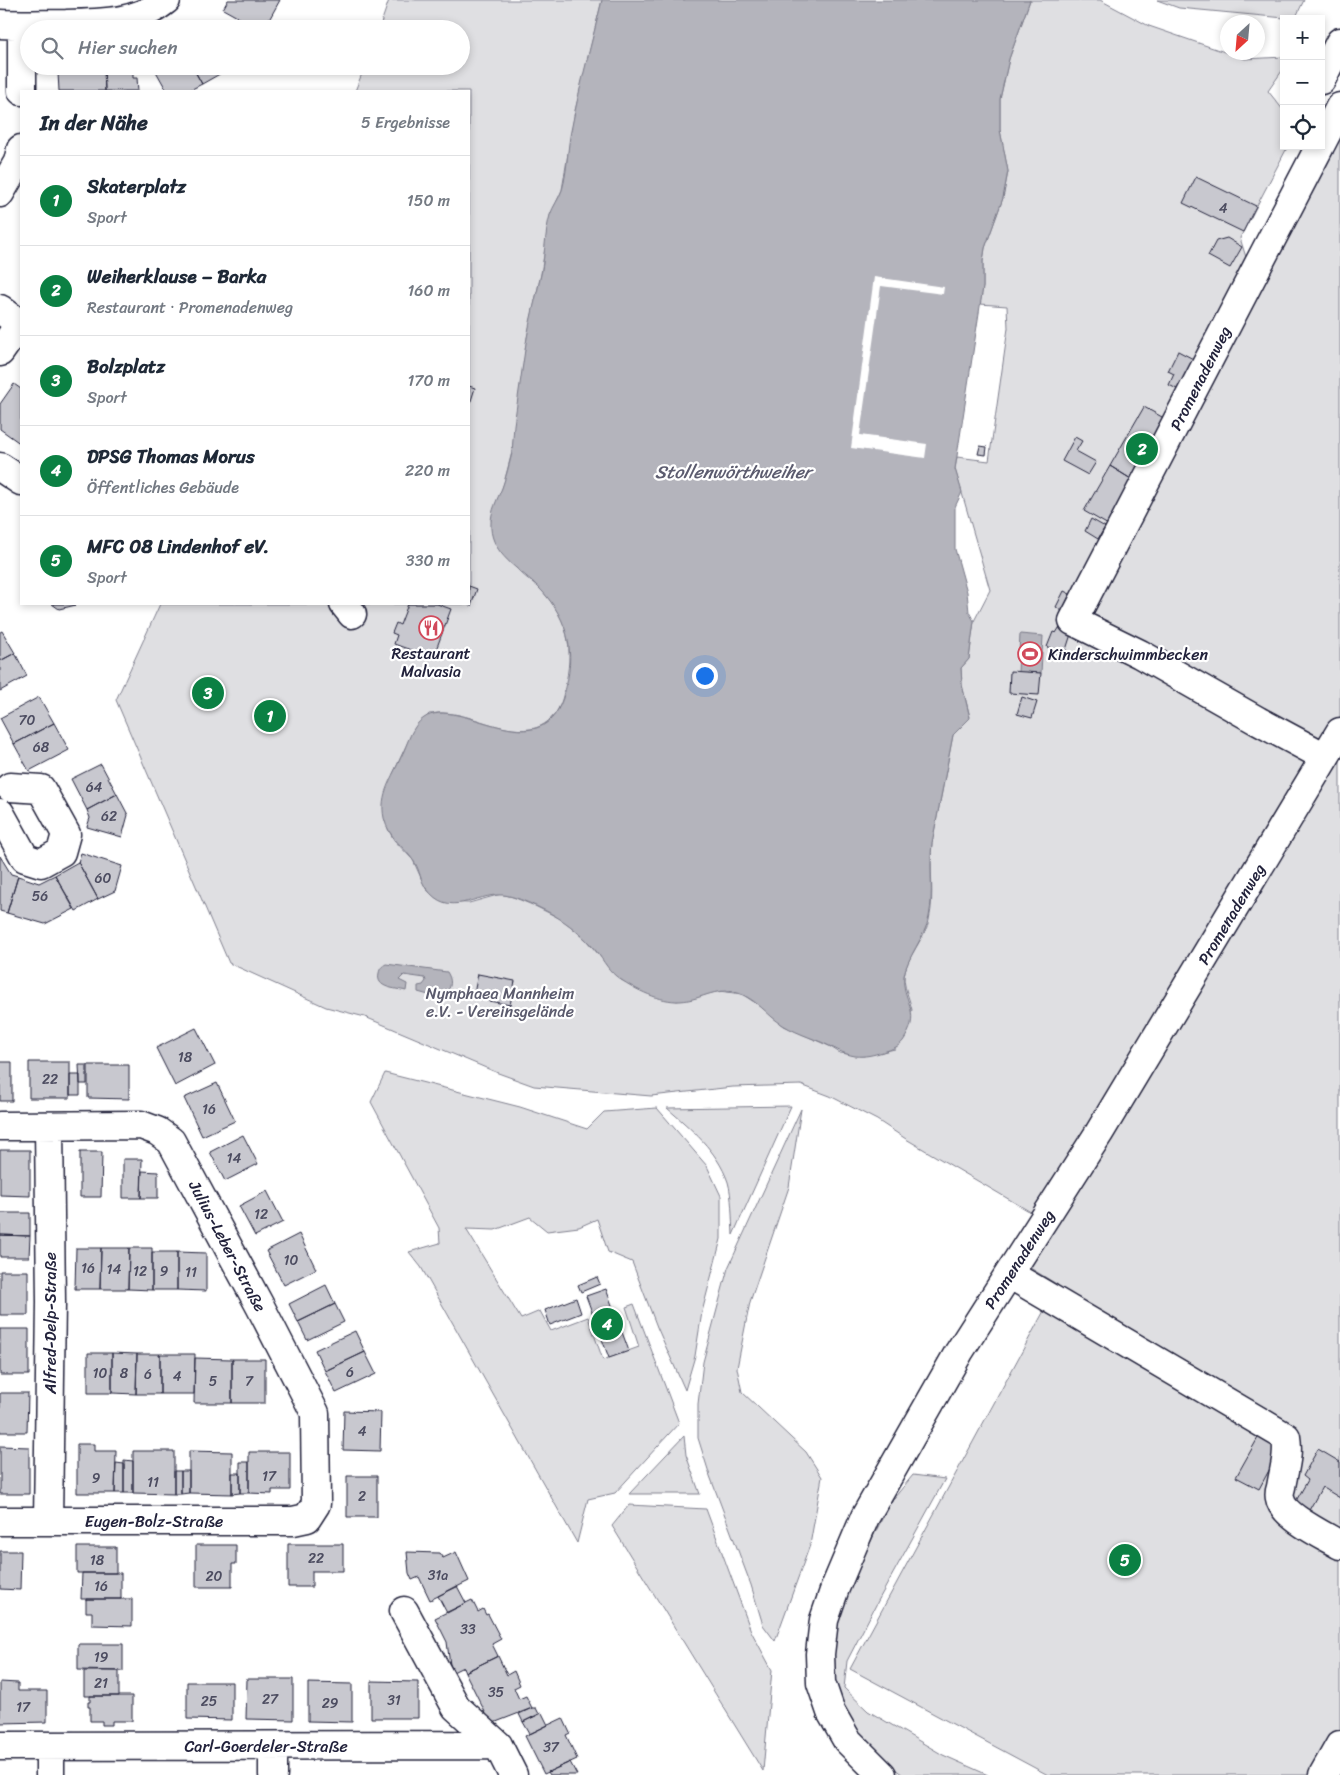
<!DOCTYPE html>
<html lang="de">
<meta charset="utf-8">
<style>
body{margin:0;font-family:Sriracha,sans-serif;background:#f6f6f7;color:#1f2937}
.controls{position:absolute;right:15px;top:15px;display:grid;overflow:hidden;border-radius:0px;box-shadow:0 2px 8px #0003}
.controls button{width:45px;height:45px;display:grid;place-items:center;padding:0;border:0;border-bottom:1px solid #e0e1e3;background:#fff;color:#1f2937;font:25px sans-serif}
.compass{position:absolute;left:1220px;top:15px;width:45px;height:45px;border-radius:50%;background:#fff;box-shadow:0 2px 8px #0003;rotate:206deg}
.you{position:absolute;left:704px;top:675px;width:18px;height:18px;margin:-12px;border:4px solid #fff;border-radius:50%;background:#1a73e8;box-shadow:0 0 0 8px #1a73e833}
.badge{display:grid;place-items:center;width:32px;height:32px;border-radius:50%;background:#0b8043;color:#fff;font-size:16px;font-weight:700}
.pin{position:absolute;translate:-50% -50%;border:2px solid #fff;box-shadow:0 1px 5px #0006}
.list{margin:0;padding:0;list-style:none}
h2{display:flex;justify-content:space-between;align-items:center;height:65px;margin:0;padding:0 20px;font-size:21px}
h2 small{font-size:16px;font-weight:400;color:#747a83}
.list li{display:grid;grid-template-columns:32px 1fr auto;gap:15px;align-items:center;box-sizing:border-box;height:90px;padding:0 20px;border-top:1px solid #e0e1e3}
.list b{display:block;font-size:19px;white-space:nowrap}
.list p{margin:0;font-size:16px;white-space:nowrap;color:#747a83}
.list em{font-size:16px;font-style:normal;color:#747a83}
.icon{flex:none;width:28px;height:28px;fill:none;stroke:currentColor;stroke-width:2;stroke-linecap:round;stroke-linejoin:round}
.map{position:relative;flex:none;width:1340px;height:1775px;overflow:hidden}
.search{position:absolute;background:#fff;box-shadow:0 2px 8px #0003;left:20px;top:20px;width:450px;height:55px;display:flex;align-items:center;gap:12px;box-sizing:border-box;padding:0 18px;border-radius:28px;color:#747a83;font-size:19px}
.panel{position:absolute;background:#fff;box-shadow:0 2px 8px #0003;left:20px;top:90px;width:450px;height:515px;border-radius:0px}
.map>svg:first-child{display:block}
.green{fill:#dfdfe2;stroke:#80808e}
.water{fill:#b4b4bc;stroke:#7a7a88}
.pier{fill:#fff}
.building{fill:#c8c8cf;stroke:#22223b}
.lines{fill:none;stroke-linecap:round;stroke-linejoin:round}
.minor-casing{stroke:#22223b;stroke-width:31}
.minor{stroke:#fff;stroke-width:28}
.labels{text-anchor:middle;stroke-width:4.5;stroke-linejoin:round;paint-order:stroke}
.number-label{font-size:14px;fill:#4c4c60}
.street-label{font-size:16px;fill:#22223b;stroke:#fff}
.poi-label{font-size:16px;fill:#22223b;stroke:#fff}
.park-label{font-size:16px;fill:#5b5b6d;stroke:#fff}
.water-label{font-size:18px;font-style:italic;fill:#5c5c6f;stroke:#fff}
</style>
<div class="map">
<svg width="1340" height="1775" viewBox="0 0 1340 1775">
<rect width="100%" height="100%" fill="#fff"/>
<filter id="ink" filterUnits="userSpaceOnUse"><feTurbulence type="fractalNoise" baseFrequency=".02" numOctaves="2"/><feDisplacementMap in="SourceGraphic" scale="10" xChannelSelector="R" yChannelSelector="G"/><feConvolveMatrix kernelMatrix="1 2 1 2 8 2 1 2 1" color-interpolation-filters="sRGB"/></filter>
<g filter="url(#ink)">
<path class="green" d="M389 0H602L575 111 562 190 550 216 541 274 527 338 512 452 504 483 491 520C498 533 509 560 518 570 526 579 537 584 544 593 573 626 573 656 563 696 559 713 547 727 530 729 499 733 473 714 444 713 439 712 434 714 429 714L412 733 393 774 388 829 394 840 413 860 426 889 436 898 446 902 469 903 501 894 513 897 535 906 563 920 585 939 621 980 648 993 677 1001 719 991 742 994 763 1008 784 1026 829 1046 840 1053 863 1056 895 1049 912 1010C910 1000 905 990 904 980 903 961 925 939 929 920 935 895 929 869 932 843L953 735 970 717 962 685 961 668 969 659 974 621 990 590 955 469 957 457 989 461 1008 328 1007 306 980 304 983 287V261L985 248 1003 198 1008 172 1000 130V99L1009 59 1030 0H1100L1149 26 1245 59 1284 57V68L1268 91 1284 111V146H1288L1240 238 1250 270 1340 120V1775H1048L850 1669 1058 1285 1022 1263 1046 1221 906 1139 877 1120 830 1096 801 1085 733 1087 651 1096 534 1086 498 1073 365 1017 326 1007 229 963 116 700 160 604H469V91H355L365 66H461V29H379Z
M1157 0H1304L1295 19 1179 8Z
M385 1073 520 1107 587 1129 604 1112 657 1108 707 1166 721 1196V1239L702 1312 695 1356 685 1390 657 1327 632 1262 608 1252 597 1219 579 1227 547 1231 530 1217 495 1230 466 1229 521 1319 540 1311 551 1331 588 1317 603 1360 639 1347 626 1307 634 1304 679 1423 615 1493 588 1499 577 1543 421 1267 409 1252 440 1243 439 1228 371 1102Z
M791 1106 733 1235C732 1220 732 1195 728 1182 717 1150 691 1129 667 1108Z
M801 1109 789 1187 750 1302 737 1368 742 1392 806 1452 822 1477 810 1545 775 1641 763 1625 751 1585 710 1476 698 1438V1404L703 1362 728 1268Z
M684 1436 686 1455 700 1494H629Z
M913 1475 945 1479 878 1601 847 1661 844 1688 868 1711 943 1755 988 1775H903L866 1747 838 1714 827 1654 849 1585 890 1503Z
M629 1505 706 1509 751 1631 772 1670 763 1771 612 1526Z"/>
<path class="water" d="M602 0H1030L1009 59 1000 99V130L1008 171 1003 198 985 248 983 261V287L955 469 962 492 955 507V549L967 592 969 612 974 621 969 659 961 668 962 685 970 718 953 735 932 843C929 868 934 892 929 917 925 937 906 959 904 976 901 999 922 1011 905 1038 900 1047 892 1049 883 1052 873 1055 865 1057 855 1056 842 1054 833 1047 821 1042 804 1035 787 1030 772 1017 763 1009 754 1000 743 995 718 984 703 1000 680 1001 660 1002 636 990 620 979 609 972 604 961 596 951 581 932 560 917 538 907 527 902 514 896 503 895 475 893 449 920 426 888 420 880 420 871 415 863 404 846 389 839 384 818 379 794 392 778 401 757 408 744 411 726 424 718 458 694 539 770 563 698 578 651 568 614 532 581 514 566 489 550 491 523 491 511 497 500 502 488 506 477 509 465 512 453 513 444 513 434 514 425 518 398 522 370 526 343 530 318 537 294 542 270 545 252 545 232 550 215 553 206 559 199 562 190 568 169 567 147 572 126 580 84 592 42 602 0Z
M1020 634 1043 636 1041 673 1018 672Z
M386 964 447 972C452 980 452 987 445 994L432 996 418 992V986L423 985 426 981 425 978 404 975 399 980 407 984 406 991C396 988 375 989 379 973 380 968 382 966 386 964Z"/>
<path class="pier" d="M874 277 944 287 943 294 881 286 860 435 927 444 925 458 851 448Z"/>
<path class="building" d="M228 0H280L264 29H259L223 9Z
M104 66H133V78H137L138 91H105Z
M153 66H192L202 84 188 91H167Z
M192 66H232V67L202 84Z
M76 69H85L86 71 104 70 105 91H59L58 73 76 72Z
M1196 177 1256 206 1243 232 1183 203Z
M1227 238 1242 247 1230 268 1208 256 1216 241Z
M1178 351 1199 362 1183 392 1169 385 1174 374 1168 371Z
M14 384 21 389V444L0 429V404Z
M469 386 475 388 469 407Z
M1144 407 1171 422 1136 482 1110 466Z
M1075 437 1082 441 1076 451 1096 462 1088 475 1062 461Z
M980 446 987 447 986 455 978 454Z
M1110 466 1136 482 1110 526 1084 511Z
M1091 519 1105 527 1098 539 1085 531Z
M469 586 477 589 471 606 467 604H469Z
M1064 591 1070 594 1062 611 1056 607Z
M52 604H75L76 605 59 609Z
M408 604H437L451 609 433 658 394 644 397 635 392 633 396 623 400 625Z
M1061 625 1072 631 1064 656 1050 652 1051 648 1047 647 1053 632 1056 633Z
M2 631 15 653 0 661V632Z
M15 653 27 676 0 691V661Z
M1010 671 1041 673 1039 695 1009 693Z
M39 697 54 723 14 744 0 718Z
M1022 697 1037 702 1032 718 1017 714Z
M54 723 69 750 29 771 14 744Z
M101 764 117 794 87 810 71 779Z
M117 794 128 815 122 837 87 827 90 818 87 810Z
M81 853 122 866 115 891 98 899 78 862Z
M0 856 11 874 18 876 7 913 0 911Z
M78 862 98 899 76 911 55 875Z
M55 875 74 909 45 924 7 913 18 876 39 883Z
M478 974 515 981 510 1005 473 998Z
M196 1028 215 1065 175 1086 156 1048Z
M0 1062H12V1101H0Z
M29 1062H70V1098H29Z
M79 1065H87V1084H80Z
M88 1065H129V1099L88 1098Z
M70 1075H80V1095H70Z
M217 1083 235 1121 202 1136 184 1098Z
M243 1135 258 1164 225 1181 210 1152Z
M0 1150H30V1196L0 1195Z
M80 1152H102L101 1197H80Z
M123 1159H142L141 1198H123Z
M142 1171 158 1172V1198H141Z
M267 1191 283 1222 255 1236 239 1206Z
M0 1213H30V1236L0 1235Z
M299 1234 316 1269 284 1285 266 1251Z
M0 1235 30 1236 29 1257H0Z
M76 1248H101L100 1289H75Z
M101 1248H129L128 1289H100Z
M129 1248H152V1290L128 1289Z
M152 1252H177V1290H152Z
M177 1252 206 1253V1291L177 1290Z
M0 1271H28V1315H0Z
M597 1277 600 1284 581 1292 578 1285Z
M326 1285 335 1304 298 1322 289 1304Z
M606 1289 629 1351 609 1358 586 1296Z
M576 1298 581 1313 550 1325 545 1310Z
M335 1304 344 1322 307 1340 298 1322Z
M0 1329H29V1375H0Z
M355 1331 365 1352 325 1371 315 1350Z
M365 1352 376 1374 336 1393 325 1371Z
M88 1353H112V1393H88Z
M112 1353 137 1354 136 1394 112 1393Z
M137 1354H160V1394H136Z
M160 1354H195L194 1394H160Z
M195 1358 232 1359V1403H194Z
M232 1359H265V1403H232Z
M0 1393H28L27 1432H0Z
M344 1411 381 1412 380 1451 343 1450Z
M1259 1436 1281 1448 1259 1489 1236 1477Z
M77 1444H94V1451H116L115 1493H77Z
M0 1446 29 1447V1494H0Z
M1318 1449 1340 1462V1498L1322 1487 1307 1514 1293 1506 1308 1480 1303 1476Z
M133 1451H174V1494L133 1493Z
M189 1451 232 1452V1494L189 1493Z
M249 1452H290V1490H272V1494L249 1493Z
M124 1460 133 1461V1493H124Z
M240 1462H249V1493H240Z
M116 1463 124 1464V1493H115Z
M174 1471H181V1494H174Z
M181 1471H189V1493L181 1494Z
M232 1473H240V1493L232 1494Z
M347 1476H377V1517H347Z
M288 1544H343V1571H312V1587H288Z
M196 1545H236V1564H232V1587H196Z
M77 1547H116V1573H77Z
M0 1551H21L20 1590 0 1589Z
M407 1552 439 1553 443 1558 456 1552 469 1581 430 1600 419 1577 412 1580 409 1573Z
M82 1573H121V1599H81Z
M457 1586 466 1603 447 1613 438 1596Z
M86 1599H132V1626L92 1625V1612H86Z
M472 1600 478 1612 483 1609 486 1615 488 1614 501 1639 492 1644 498 1656 465 1672 463 1667 453 1672 450 1665 447 1642 435 1618Z
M78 1644H123V1671L78 1670Z
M498 1656 507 1675 514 1671 520 1685 514 1688 519 1699 526 1696 532 1708 491 1724 465 1672Z
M84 1671H119V1696H84Z
M247 1679H293V1720L246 1719Z
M371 1681 418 1682V1718H371Z
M0 1682 18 1683V1691H47V1722L0 1723Z
M187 1682H232V1720L187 1719Z
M308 1683 352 1684V1722L308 1721Z
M90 1696H132V1721H112V1725H102V1721H90V1707H88V1702H90Z
M532 1708H536L539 1714 523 1722 519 1714Z
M542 1713 548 1725 530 1734 523 1722Z
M563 1718 570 1733 566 1735 577 1759 544 1774 525 1736Z
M570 1762 577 1775H550L548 1772Z"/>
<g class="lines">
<g class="minor-casing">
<path id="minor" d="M0 24C22 25 44 24 66 24 101 23 137 24 166 0
M1321 80 1340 42
M22 91V25
M1321 144 1340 107
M1320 146 1073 621 1140 654 1258 721 1325 757
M0 193 18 162 21 149
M0 309 20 324
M0 352 21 322
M0 467 21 481
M344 604 352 614
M0 813 25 858 41 863 61 852 66 834 41 789 10 787
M0 1126 141 1125 157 1131 171 1141 260 1306 315 1413 316 1504 307 1518 293 1521H0
M1009 1274 1286 1437C1289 1455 1284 1469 1281 1487 1280 1490 1279 1495 1280 1498 1282 1516 1325 1536 1340 1545
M48 1521 51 1302 49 1126
M404 1611 456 1707 498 1745
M0 1746 498 1745 513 1775
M50 1775V1747
M273 1775V1746
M882 1775 847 1740 831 1712 821 1683 820 1654 824 1620 835 1588 865 1517 959 1352 1099 1133 1340 732
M1323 1775 1340 1745"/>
</g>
<use href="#minor" class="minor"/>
</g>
</g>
<defs>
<g id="restaurant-ring" transform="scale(1.25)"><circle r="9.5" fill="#fff" stroke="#d1495b" stroke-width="1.5"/><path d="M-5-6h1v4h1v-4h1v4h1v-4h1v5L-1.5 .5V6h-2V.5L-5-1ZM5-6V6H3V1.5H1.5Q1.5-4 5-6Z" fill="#d1495b"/></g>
<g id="stadium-ring" transform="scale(1.25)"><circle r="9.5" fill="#fff" stroke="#d1495b" stroke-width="1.5"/><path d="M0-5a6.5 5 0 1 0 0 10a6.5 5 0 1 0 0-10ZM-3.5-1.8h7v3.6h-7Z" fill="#d1495b"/></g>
</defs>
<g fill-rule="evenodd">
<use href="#restaurant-ring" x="431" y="628"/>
<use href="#stadium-ring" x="1030" y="654"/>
</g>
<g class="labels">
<g class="number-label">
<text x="1223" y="213">4</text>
<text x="27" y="725">70</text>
<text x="41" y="752">68</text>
<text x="94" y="792">64</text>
<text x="109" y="821">62</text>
<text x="103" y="883">60</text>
<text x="40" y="901">56</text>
<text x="185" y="1062">18</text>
<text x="50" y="1084">22</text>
<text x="209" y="1114">16</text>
<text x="234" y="1163">14</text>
<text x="261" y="1219">12</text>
<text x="291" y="1265">10</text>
<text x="88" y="1273">16</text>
<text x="114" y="1274">14</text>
<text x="140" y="1276">12</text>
<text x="164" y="1276">9</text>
<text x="191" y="1277">11</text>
<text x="350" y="1377">6</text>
<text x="100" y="1378">10</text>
<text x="124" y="1378">8</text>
<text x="148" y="1379">6</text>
<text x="177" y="1381">4</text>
<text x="213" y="1386">5</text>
<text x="249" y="1386">7</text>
<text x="362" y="1436">4</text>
<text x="269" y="1481">17</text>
<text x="96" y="1483">9</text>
<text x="153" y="1487">11</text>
<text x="362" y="1501">2</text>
<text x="316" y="1563">22</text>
<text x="97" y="1565">18</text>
<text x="438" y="1580">31a</text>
<text x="214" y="1581">20</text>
<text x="101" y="1591">16</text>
<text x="468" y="1634">33</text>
<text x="101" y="1662">19</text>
<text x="101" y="1688">21</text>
<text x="496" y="1697">35</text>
<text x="270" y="1704">27</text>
<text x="394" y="1705">31</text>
<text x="209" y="1706">25</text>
<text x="330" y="1708">29</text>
<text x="23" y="1712">17</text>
<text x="551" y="1752">37</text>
</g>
<g class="street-label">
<text transform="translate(1200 378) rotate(-63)" y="6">Promenadenweg</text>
<text transform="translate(1231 914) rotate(-59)" y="6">Promenadenweg</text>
<text transform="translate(228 1246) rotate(62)" y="6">Julius-Leber-Straße</text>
<text transform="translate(1019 1259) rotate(-57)" y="6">Promenadenweg</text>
<text transform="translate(50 1323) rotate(-90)" y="6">Alfred-Delp-Straße</text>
<text x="154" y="1527">Eugen-Bolz-Straße</text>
<text x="266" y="1752">Carl-Goerdeler-Straße</text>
</g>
<g class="poi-label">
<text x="431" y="659">Restaurant<tspan x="431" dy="18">Malvasia</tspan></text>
<text x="1048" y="660" text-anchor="start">Kinderschwimmbecken</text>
</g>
<g class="park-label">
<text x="500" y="999">Nymphaea Mannheim<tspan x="500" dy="18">e.V. - Vereinsgelände</tspan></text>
</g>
<g class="water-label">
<text x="733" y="478">Stollenwörthweiher</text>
</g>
</g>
</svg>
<div class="controls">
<button>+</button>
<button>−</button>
<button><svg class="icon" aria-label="locate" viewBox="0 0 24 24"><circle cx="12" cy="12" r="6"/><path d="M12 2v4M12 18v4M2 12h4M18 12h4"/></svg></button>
</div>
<svg class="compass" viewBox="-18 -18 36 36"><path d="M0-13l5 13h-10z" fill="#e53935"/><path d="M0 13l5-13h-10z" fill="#747a83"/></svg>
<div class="you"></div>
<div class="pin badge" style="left:270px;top:716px">1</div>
<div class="pin badge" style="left:1142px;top:449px">2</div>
<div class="pin badge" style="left:208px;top:693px">3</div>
<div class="pin badge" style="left:607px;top:1324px">4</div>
<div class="pin badge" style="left:1125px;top:1560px">5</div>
<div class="search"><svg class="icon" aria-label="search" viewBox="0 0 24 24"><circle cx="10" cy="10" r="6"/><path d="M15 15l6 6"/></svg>Hier suchen</div>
<section class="panel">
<h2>In der Nähe<small>5 Ergebnisse</small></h2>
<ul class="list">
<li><span class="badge">1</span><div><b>Skaterplatz</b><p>Sport</p></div><em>150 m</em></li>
<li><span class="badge">2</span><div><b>Weiherklause – Barka</b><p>Restaurant · Promenadenweg</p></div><em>160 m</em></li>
<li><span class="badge">3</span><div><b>Bolzplatz</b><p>Sport</p></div><em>170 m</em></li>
<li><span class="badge">4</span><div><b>DPSG Thomas Morus</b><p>Öffentliches Gebäude</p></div><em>220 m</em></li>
<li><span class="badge">5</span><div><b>MFC 08 Lindenhof eV.</b><p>Sport</p></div><em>330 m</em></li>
</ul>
</section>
</div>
